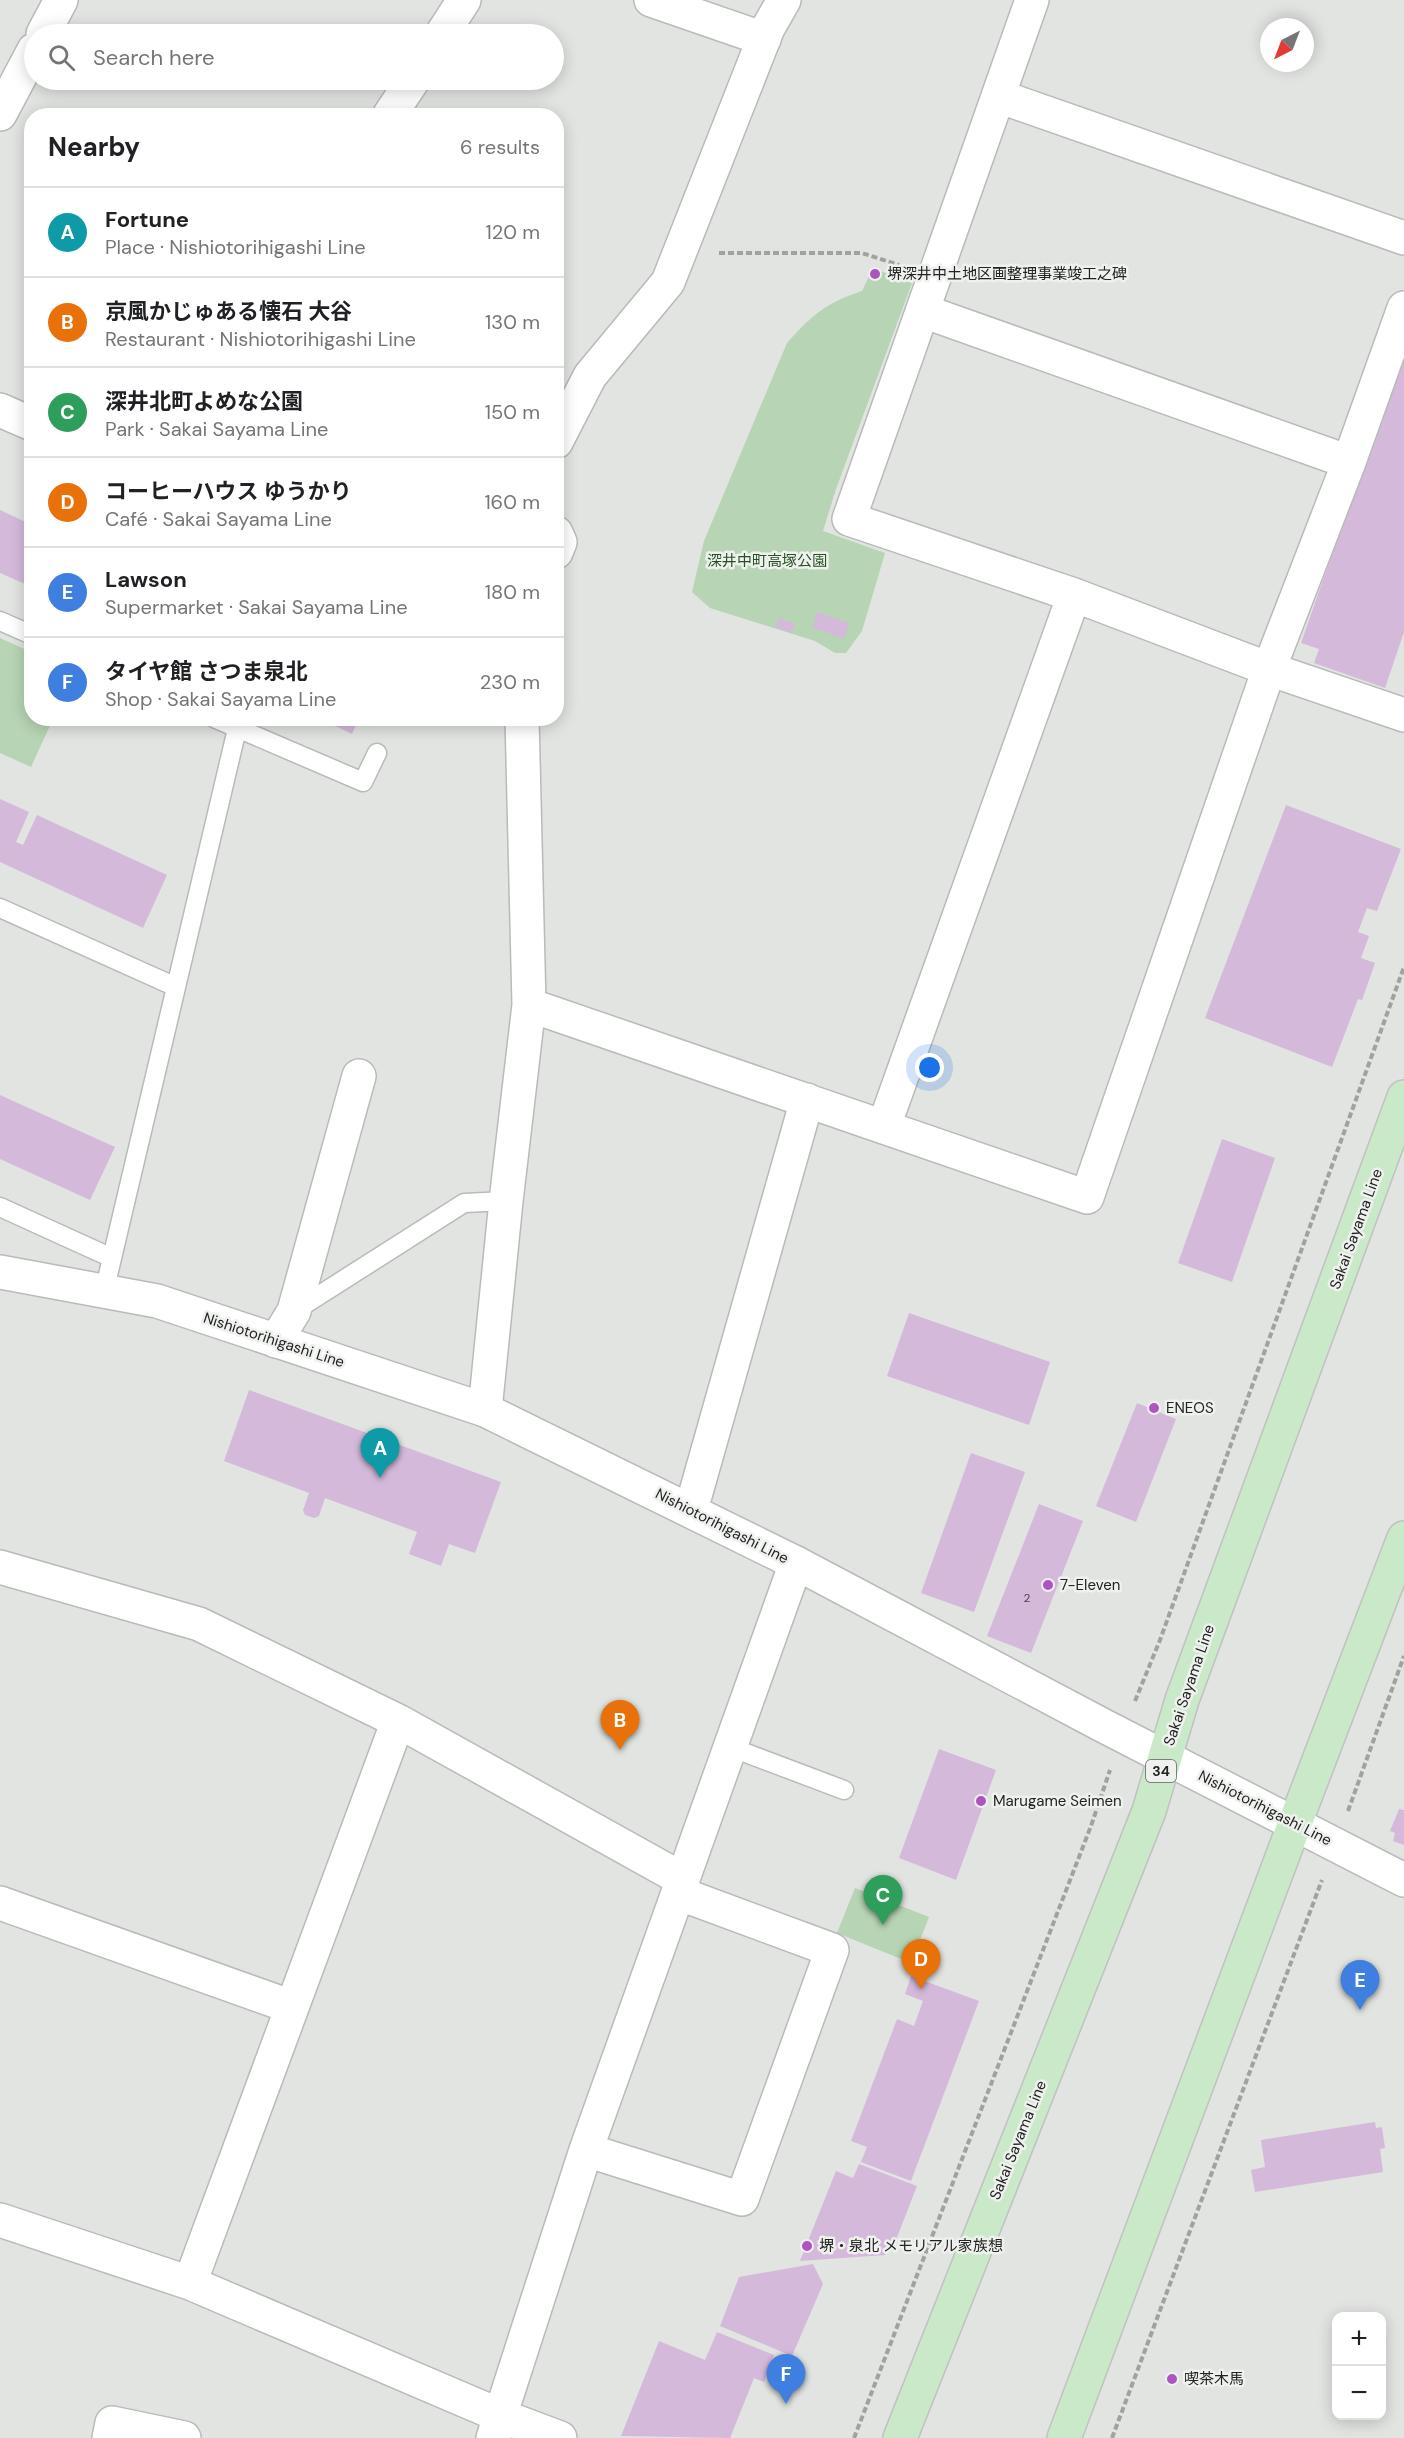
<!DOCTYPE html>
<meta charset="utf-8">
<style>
body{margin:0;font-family:"DM Sans","Noto Sans JP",sans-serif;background:#f6f6f6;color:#202124}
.controls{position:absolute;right:18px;bottom:18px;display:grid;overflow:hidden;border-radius:12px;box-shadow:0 3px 15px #0003}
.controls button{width:54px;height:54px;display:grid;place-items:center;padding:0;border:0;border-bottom:2px solid #e0e0e0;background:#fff;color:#202124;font:30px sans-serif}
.compass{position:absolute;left:1260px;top:18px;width:54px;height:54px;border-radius:50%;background:#fff;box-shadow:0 3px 15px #0003;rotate:222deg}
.you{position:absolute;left:930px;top:1068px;width:21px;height:21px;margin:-15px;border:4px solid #fff;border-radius:50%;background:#1a73e8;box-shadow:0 0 0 9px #1a73e833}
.badge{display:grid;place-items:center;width:39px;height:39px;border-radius:50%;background:#ad54c1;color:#fff;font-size:20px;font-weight:700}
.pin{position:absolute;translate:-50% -50px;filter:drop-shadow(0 2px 3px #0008)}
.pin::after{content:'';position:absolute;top:32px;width:21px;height:18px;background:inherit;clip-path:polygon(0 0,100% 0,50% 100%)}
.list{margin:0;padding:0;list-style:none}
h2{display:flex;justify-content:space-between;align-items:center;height:78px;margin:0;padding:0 24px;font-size:26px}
h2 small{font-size:20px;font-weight:400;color:#757577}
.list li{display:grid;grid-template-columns:39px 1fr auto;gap:18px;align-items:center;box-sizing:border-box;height:90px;padding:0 24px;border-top:2px solid #e0e0e0}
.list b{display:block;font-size:22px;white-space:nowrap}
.list p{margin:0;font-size:20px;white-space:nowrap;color:#757577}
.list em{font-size:20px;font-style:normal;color:#757577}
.icon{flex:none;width:33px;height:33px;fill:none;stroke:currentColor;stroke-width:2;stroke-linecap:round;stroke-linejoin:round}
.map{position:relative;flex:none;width:1404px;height:2438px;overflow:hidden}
.search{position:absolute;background:#fff;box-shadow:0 3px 15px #0003;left:24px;top:24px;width:540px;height:66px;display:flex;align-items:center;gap:15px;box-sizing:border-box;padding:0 21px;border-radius:33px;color:#757577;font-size:22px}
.panel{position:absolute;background:#fff;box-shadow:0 3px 15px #0003;left:24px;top:108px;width:540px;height:618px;border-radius:24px}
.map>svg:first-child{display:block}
.park{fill:#b7d4b4}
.building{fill:#d5b9db}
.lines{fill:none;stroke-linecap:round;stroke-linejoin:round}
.lane-casing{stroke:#b8bbb8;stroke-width:21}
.street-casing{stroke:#b8bbb8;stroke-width:36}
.secondary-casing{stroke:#b8bbb8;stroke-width:36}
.primary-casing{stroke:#c1c1c1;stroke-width:36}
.path{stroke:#a0a2a0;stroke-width:4;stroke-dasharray:6 3;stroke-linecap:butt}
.lane{stroke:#fff;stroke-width:18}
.street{stroke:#fff;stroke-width:33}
.secondary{stroke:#fff;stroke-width:33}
.primary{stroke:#cae9c8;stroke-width:33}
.poi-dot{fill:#ad54c1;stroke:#eff1ee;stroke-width:2}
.labels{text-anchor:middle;stroke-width:5;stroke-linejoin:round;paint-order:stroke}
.number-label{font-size:12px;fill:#4f4850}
.shield{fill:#eff1ee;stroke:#60615f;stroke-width:1.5}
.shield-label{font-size:14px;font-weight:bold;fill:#222322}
.poi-label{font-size:15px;fill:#222322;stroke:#eff1ee;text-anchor:start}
.park-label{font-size:15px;fill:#275125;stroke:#eff1ee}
.street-label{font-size:15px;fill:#222322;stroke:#eff1ee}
</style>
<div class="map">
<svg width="1404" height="2438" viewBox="0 0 1404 2438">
<rect width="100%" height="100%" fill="#e1e4e1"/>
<path class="park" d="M873 268 912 283 836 489 823 531 885 553 862 631 846 653H835L815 641 710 608 692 592 704 541 787 343C812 315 826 303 862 291Z
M0 638 31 652 32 718 53 719 31 767 0 753Z
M855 1888 929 1917 911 1963 837 1933Z"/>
<path class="building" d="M1404 348V632L1385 688 1314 663 1319 649 1301 643Z
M0 510 32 525V587L0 573Z
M817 612 849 623 844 639 812 627Z
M779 618 795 624 791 633 775 627Z
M318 718H359L352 734Z
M0 799 29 812 16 842 23 845 37 815 167 875 143 928 0 862Z
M1286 805 1401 849 1377 911 1367 908 1358 932 1369 936 1361 958 1375 963 1362 1000 1358 999 1332 1067 1205 1018Z
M0 1095 115 1147 90 1200 0 1159Z
M1222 1139 1275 1158 1232 1282 1178 1263Z
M909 1313 1050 1362 1029 1425 887 1376Z
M249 1390 501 1482 475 1553 449 1544 441 1566 409 1554 417 1532 325 1498 319 1516 314 1518 305 1515 303 1510 309 1493 224 1461Z
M1137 1403 1176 1419 1136 1522 1096 1506Z
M971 1453 1025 1472 974 1612 921 1593Z
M1039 1504 1083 1521 1031 1653 987 1636Z
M939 1749 996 1770 956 1880 899 1858Z
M1399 1809 1404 1810V1845L1393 1841 1395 1833 1390 1831Z
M911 1976 979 2001 911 2181 861 2162 867 2147 851 2141 897 2019 914 2026 923 2001 905 1994Z
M1375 2122 1376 2128 1382 2127 1385 2148 1380 2149 1383 2172 1255 2192 1251 2170 1265 2167 1261 2140Z
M859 2164 917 2186 892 2250 887 2248 885 2255 800 2261 836 2171 853 2178Z
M813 2264 823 2284 792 2356 720 2326 739 2277Z
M717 2332 774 2355 764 2382 754 2378 730 2438 621 2436 659 2341 705 2360Z"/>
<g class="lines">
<g class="lane-casing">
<path id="lane" d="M0 621 32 635
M214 718 363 782 377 753
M0 908 176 987
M0 1207 112 1258
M104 1292 237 729
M296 1310 464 1203 506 1201
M730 1747 844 1790"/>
</g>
<g class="street-casing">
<path id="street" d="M651 0 764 39
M1032 0 849 519 1074 595 1269 669 1404 715
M43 34 61 0
M442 34 464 0
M998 96 1404 238
M0 114 34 50
M389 116 413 80
M923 311 1349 462
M556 533 560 542 556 552
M529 1005 1087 1197 1269 669 1349 462 1404 308
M884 1126 1074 595
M276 1341 294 1311 359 1076
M485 1410 506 1201 529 1005 522 718
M691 1510 807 1100
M0 1567 199 1624 398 1721 682 1879
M0 1903 292 2007
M586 2150 742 2199 832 1950 678 1893
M0 2220 190 2283 499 2415 560 2438
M190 2283 398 1721
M109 2438 112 2423 184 2438
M493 2438 586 2150 796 1563"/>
</g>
<g class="secondary-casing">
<path id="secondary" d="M0 410 32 424
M556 442 590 376 668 282 768 28 784 0
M0 1272 157 1301 485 1410 796 1563 1104 1726 1404 1880"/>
</g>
<g class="primary-casing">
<path id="primary" d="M900 2438 1149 1811 1182 1700 1404 1097
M1064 2438 1295 1823 1404 1538"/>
</g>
<path class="path" d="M719 253H862L899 265
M1135 1701 1160 1640 1404 967
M1348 1811 1404 1656
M854 2438 1091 1826 1110 1770
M1112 2438 1322 1880"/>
<use href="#lane" class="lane"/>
<use href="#street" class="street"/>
<use href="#secondary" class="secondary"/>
<use href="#primary" class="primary"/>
</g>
<g class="poi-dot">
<circle cx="875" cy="274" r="6"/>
<circle cx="1154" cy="1408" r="6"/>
<circle cx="1048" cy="1585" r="6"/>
<circle cx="981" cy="1801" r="6"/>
<circle cx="807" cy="2246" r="6"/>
<circle cx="1172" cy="2379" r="6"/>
</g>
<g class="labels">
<g class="number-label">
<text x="1027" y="1602">2</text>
</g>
<rect class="shield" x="1146" y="1760" width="30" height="22" rx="4.5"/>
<g class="shield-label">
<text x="1161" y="1776">34</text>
</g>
<g class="poi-label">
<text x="887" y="279">堺深井中土地区画整理事業竣工之碑</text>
<text x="1166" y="1413">ENEOS</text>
<text x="1060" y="1590">7-Eleven</text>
<text x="993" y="1806">Marugame Seimen</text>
<text x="819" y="2251">堺・泉北 メモリアル家族想</text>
<text x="1184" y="2384">喫茶木馬</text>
</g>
<g class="park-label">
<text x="767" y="566">深井中町高塚公園</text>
</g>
<g class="street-label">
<text transform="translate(1356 1229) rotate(-70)" y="5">Sakai Sayama Line</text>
<text transform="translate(274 1340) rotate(18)" y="5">Nishiotorihigashi Line</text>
<text transform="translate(722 1526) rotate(27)" y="5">Nishiotorihigashi Line</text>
<text transform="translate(1189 1685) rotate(-71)" y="5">Sakai Sayama Line</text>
<text transform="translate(1265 1808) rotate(27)" y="5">Nishiotorihigashi Line</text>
<text transform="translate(1018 2140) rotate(-68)" y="5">Sakai Sayama Line</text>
</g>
</g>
</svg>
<div class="controls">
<button>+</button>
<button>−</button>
</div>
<svg class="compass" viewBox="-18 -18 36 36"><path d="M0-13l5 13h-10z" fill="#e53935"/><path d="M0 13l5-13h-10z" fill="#757577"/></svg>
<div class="you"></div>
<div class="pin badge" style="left:380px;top:1478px;background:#0f9aa8">A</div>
<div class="pin badge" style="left:620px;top:1750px;background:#e8710a">B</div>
<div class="pin badge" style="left:883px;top:1925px;background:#2e9e5b">C</div>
<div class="pin badge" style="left:921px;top:1989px;background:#e8710a">D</div>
<div class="pin badge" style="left:1360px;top:2010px;background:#3f7fe0">E</div>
<div class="pin badge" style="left:786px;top:2404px;background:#3f7fe0">F</div>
<div class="search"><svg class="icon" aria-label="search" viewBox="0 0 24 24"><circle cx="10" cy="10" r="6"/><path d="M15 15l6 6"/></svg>Search here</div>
<section class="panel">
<h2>Nearby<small>6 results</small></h2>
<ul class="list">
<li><span class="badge" style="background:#0f9aa8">A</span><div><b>Fortune</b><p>Place · Nishiotorihigashi Line</p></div><em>120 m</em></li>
<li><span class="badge" style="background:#e8710a">B</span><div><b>京風かじゅある懐石 大谷</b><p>Restaurant · Nishiotorihigashi Line</p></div><em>130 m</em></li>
<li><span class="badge" style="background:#2e9e5b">C</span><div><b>深井北町よめな公園</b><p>Park · Sakai Sayama Line</p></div><em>150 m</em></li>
<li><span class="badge" style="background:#e8710a">D</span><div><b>コーヒーハウス ゆうかり</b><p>Café · Sakai Sayama Line</p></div><em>160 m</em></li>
<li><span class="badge" style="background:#3f7fe0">E</span><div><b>Lawson</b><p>Supermarket · Sakai Sayama Line</p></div><em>180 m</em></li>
<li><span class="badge" style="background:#3f7fe0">F</span><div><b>タイヤ館 さつま泉北</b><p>Shop · Sakai Sayama Line</p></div><em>230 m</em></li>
</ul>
</section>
</div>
